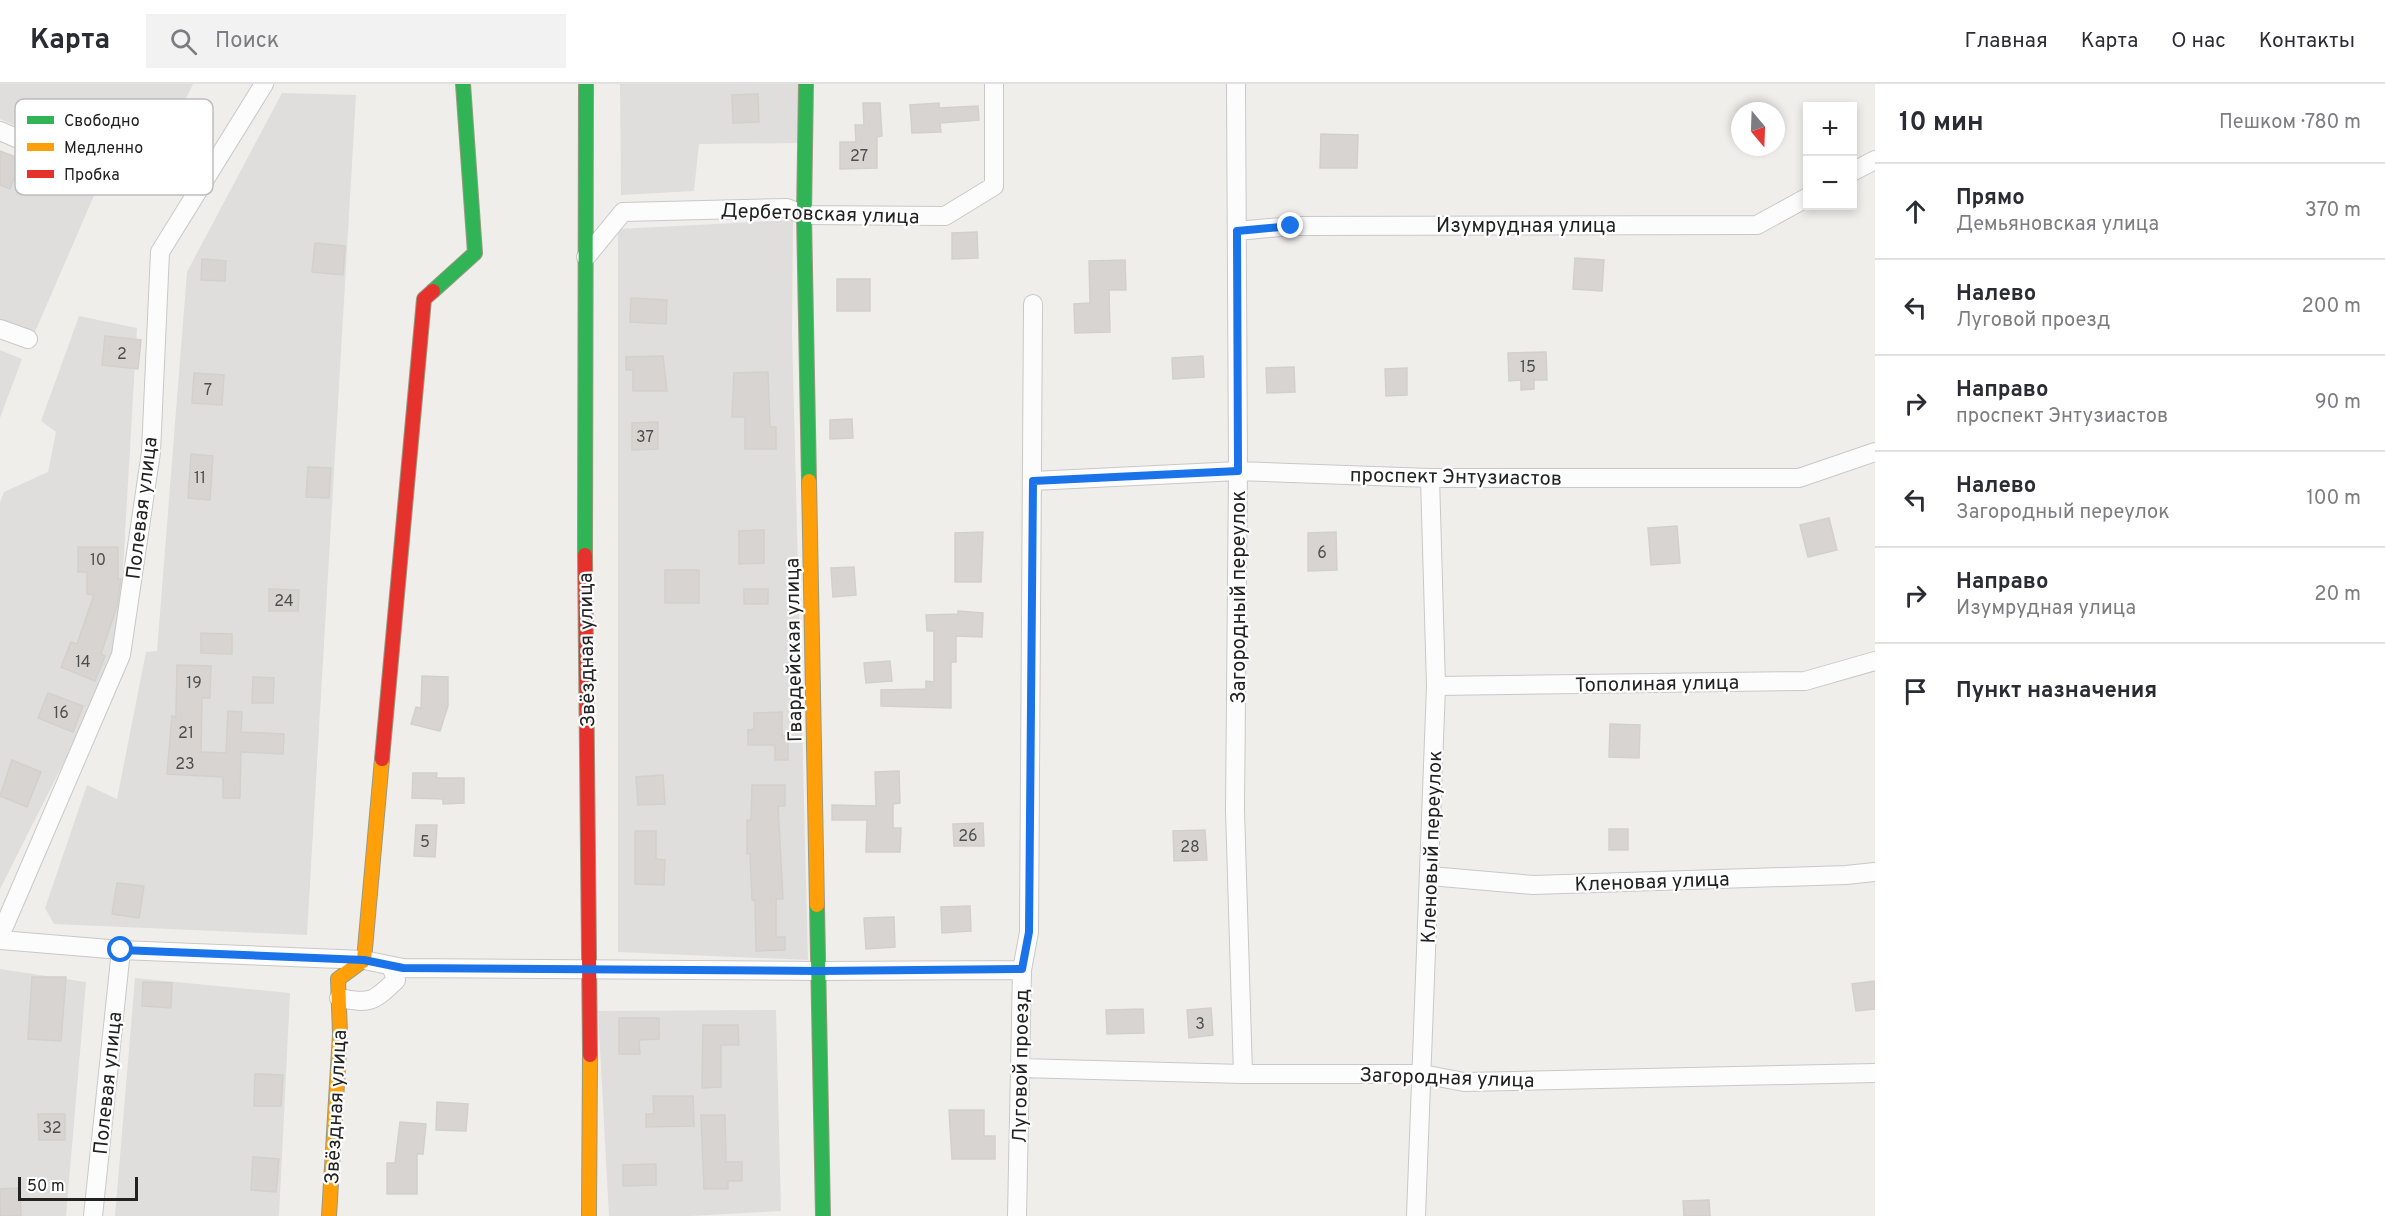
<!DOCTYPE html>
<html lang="ru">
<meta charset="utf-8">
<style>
body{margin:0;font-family:Overpass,sans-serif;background:#f2f2f3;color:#2b2b33}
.controls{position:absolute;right:18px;top:18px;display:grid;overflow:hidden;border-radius:0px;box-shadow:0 3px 9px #0003}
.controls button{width:54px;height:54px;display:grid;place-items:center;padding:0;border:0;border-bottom:2px solid #e1e1e2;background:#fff;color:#2b2b33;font:30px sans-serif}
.compass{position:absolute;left:1731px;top:18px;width:54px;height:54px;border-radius:50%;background:#fff;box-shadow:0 3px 9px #0003;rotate:161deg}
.scale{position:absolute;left:18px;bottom:15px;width:120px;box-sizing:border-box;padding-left:6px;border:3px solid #222;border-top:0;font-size:16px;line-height:21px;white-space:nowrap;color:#222;-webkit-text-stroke:4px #fff;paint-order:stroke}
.stop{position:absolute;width:18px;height:18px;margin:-14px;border:4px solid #1a73e8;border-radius:50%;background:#fff}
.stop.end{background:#1a73e8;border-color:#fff;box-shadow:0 2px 6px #0008}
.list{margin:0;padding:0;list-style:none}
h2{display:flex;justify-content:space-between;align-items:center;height:78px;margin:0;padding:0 24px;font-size:26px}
h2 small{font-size:20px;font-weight:400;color:#7c7c81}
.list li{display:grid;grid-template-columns:39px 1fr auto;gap:18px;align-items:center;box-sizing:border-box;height:96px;padding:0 24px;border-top:2px solid #e1e1e2}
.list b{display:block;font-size:22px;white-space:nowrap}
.list p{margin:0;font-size:20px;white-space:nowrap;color:#7c7c81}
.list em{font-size:20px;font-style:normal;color:#7c7c81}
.icon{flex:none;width:33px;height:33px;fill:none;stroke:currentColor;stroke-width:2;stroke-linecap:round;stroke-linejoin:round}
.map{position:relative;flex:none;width:1875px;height:1132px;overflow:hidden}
header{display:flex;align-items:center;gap:36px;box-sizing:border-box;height:84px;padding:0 30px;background:#fff;border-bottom:2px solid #e1e1e2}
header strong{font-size:28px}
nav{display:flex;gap:33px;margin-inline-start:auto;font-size:21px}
.search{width:420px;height:54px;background:#f2f2f3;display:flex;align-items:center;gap:15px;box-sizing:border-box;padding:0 21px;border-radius:0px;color:#7c7c81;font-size:22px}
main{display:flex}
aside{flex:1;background:#fff}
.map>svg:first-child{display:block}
.residential{fill:#dfdedc}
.building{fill:#d7d4d2;stroke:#d3d0cc;stroke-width:1.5}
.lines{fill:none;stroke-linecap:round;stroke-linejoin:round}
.street-casing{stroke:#c9c8c7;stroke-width:20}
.fast-casing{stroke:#999a82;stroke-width:16}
.slow-casing{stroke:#999a82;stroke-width:16}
.jam-casing{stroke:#999a82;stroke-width:16}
.street{stroke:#fdfcfc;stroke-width:18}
.fast{stroke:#30b455;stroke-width:14}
.slow{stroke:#ff9f0a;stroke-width:14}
.jam{stroke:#e5322d;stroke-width:14}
.route{stroke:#1a73e8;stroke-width:8}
.labels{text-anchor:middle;stroke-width:4.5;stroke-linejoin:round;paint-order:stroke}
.number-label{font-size:16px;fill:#4f4e4e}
.street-label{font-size:20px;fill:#222;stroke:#fff}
.key{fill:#fff;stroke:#bdbdbd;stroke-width:1.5}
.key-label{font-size:16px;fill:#222}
</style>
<header>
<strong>Карта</strong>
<div class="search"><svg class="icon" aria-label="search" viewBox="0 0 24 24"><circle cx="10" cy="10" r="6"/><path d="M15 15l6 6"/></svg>Поиск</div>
<nav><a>Главная</a><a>Карта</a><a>О нас</a><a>Контакты</a></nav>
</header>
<main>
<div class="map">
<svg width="1875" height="1132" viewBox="0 0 1875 1132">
<rect width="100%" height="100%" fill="#f0eeeb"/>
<path class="residential" d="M0 0H193L146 97 0 35Z
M620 0H801L802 59 699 60 694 107 621 111Z
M282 9 356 11 307 851 54 840 45 824 87 701 117 715 146 568 157 567 187 188Z
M0 69 96 107 35 248 0 235Z
M793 136 792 248 808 876 618 868V145Z
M79 232 137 244 118 571 0 805V418L4 408 48 388 56 348 41 337Z
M0 266 22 275 0 334Z
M0 885 86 898 66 1132H0Z
M135 894 290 909 279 1132H115Z
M776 926 781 1127 690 1132H609L598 927Z"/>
<path class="building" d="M758 10 759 38 733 39 732 11Z
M863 19H880L882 52 877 53V84L840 85V58H856L855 41H864Z
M939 19V24L978 22 979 36 940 39 941 48 912 49 910 21Z
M1321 50 1358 51 1357 84H1320Z
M0 67 21 75 10 105 0 101Z
M977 148 978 174 952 175V149Z
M315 159 345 162 343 191 312 188Z
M1575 174 1604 176 1602 207 1573 205Z
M202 175 226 177 225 197 201 196Z
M1125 176 1126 206H1109L1110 248 1075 249 1074 220 1090 219 1089 177Z
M837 195H870V227H837Z
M631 214 667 216 666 240 630 238Z
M105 252 141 256 138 285 102 281Z
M1546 268 1547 296H1534V305L1521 306V296L1509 297 1508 269Z
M663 272 667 307H633V286H626V273Z
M1203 272 1204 293 1173 295 1172 274Z
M1294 283 1295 308 1267 309 1266 284Z
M1407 284V311L1386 312 1385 285Z
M768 288 770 343H776V365H745V333H732L734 289Z
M194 289 224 291 222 321 192 319Z
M852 335 853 354 830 355V336Z
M658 338V365L632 366V339Z
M191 370 213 372 210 416 188 414Z
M308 383 331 384 329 414 306 413Z
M1829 434 1837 466 1808 473 1800 441Z
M1677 442 1680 479 1651 481 1648 444Z
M764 446V479L739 480V447Z
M983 448 981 498H955V449Z
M1336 448 1337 486 1308 487V449Z
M78 463H118V495H121L117 522 101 570 105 572 95 597 61 583 71 558 77 560 94 511 87 510V488H78Z
M854 483 856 511 833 513 831 484Z
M665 486H699V519H665Z
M269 505 299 506 298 527H269Z
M744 505H768V520H744Z
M958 527 983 529 982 553 956 552V578H951V624L881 622V606L926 605V597L934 598V547H927L926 531 958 530Z
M201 549 232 550V570L201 569Z
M890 577 892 597 866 599 864 579Z
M177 581 211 582 210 614H202L201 668 226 669 228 627 242 628 241 648 284 650 283 670 241 668 240 714H223V693L167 690 172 632 176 633Z
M422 592 448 593V622L440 647 411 640 416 623 421 624Z
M253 593 274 594 273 619H252Z
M48 609 83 622 73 648 38 634Z
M782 628V652H788V676H775V661H748V646L754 645V629Z
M1610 640 1640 641 1639 674 1609 673Z
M12 676 41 688 27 723 0 712Z
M899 687 900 719 893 720V744H901L900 768H866L867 736H832V721L876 722 875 688Z
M413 689H437L436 694H464V719L443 720V715L412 714Z
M663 691 665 720 638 721 636 693Z
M752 701H785V722H778L783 815H776V853H785V866L756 867 755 816H752L750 770H747V736H751Z
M983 739 984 762H954L953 740Z
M416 741H437L435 773 414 772Z
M1609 745H1628V766H1609Z
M1205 746 1207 776 1174 777 1173 747Z
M635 747H656V775L665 776 664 801 635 800Z
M117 799 144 802 139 834 112 830Z
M970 822 971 847 942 849 941 823Z
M894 833 895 863 866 865 864 834Z
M32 893H66L61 957 28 955Z
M1875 897V925L1856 927 1852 900Z
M143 898 172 899 171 924 142 922Z
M1211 924 1213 951 1189 954 1187 926Z
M1143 925 1144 949 1107 950 1106 926Z
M619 934H659V955L639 956 640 970H619Z
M703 941H738L739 961H721V1003L702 1004Z
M255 990 283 991 281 1022H254Z
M653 1012H693L694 1042 646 1043V1030H654Z
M437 1018 468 1020 466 1047 436 1046Z
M949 1026H984V1052H995V1075H952Z
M38 1030H65V1056H39Z
M701 1031H725L726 1078H742V1097H728V1105H704Z
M400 1038 426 1040 423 1070H417V1110H387V1079H395Z
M253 1073 279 1075 276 1108 251 1106Z
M656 1080V1101L623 1102V1081Z
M20 1104 21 1132H0V1105Z
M1709 1116 1710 1132H1684L1683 1117Z"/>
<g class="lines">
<g class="street-casing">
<path id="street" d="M1236 0 1238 387 1235 726 1243 990
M0 47 97 89
M1852 88 1875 76
M1237 147 1291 142 1757 141 1808 113
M586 173 623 128 787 124 804 131 945 132 994 102V0
M0 245 28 255
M1033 397 1238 387 1430 394H1799L1875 368
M1436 602 1805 597 1875 577
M1430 792 1533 801 1846 791 1875 788
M0 852 121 571 151 368 160 168 264 0
M0 856 121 866 364 876 403 884 819 887 1022 886
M339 914C371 920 373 918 396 896L391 882
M1020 984 1243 990H1422L1464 998 1875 989
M93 1132 121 866
M1017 1132 1022 886 1029 848 1033 220
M1416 1132 1436 602 1430 394"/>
</g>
<g class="fast-casing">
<path id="fast" d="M806 0 804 131 809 397
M433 207 475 169 463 0
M585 471 586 0
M817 821 823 1132"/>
</g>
<g class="slow-casing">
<path id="slow" d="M809 397 817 821
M329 1132 340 950 338 895 364 876 382 675
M589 1132 590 971"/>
</g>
<g class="jam-casing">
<path id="jam" d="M585 471 590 971
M382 675 424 215 433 207"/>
</g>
<use href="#street" class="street"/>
<use href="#fast" class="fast"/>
<use href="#slow" class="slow"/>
<use href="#jam" class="jam"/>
</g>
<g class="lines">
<path class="route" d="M121 866 364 876 403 884 819 887 1022 885 1029 848 1033 397 1238 387 1237 147 1291 142"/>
</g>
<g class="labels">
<g class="number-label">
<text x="859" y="77">27</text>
<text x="122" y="275">2</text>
<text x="1528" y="288">15</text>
<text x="208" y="311">7</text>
<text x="645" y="358">37</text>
<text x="200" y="399">11</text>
<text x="1322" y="474">6</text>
<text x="98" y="481">10</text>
<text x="284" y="522">24</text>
<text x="83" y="583">14</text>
<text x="194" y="604">19</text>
<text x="61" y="634">16</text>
<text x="186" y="654">21</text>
<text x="185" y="685">23</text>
<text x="968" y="757">26</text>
<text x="425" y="763">5</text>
<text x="1190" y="768">28</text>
<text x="1200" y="945">3</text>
<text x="52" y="1049">32</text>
</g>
<g class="street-label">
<text transform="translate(820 129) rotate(2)" y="7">Дербетовская улица</text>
<text x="1526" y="148">Изумрудная улица</text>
<text transform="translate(1456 392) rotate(1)" y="7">проспект Энтузиастов</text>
<text transform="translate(141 424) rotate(-83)" y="7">Полевая улица</text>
<text transform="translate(1238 513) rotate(-90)" y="7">Загородный переулок</text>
<text transform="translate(586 566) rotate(-91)" y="7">Звёздная улица</text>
<text transform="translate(793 566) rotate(-91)" y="7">Гвардейская улица</text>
<text transform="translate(1657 599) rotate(-1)" y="7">Тополиная улица</text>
<text transform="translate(1431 763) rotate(-88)" y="7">Кленовый переулок</text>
<text transform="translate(1652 797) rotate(-2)" y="7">Кленовая улица</text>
<text transform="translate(1020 982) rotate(-89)" y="7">Луговой проезд</text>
<text transform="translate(1447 993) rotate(2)" y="7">Загородная улица</text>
<text transform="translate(107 999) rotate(-84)" y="7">Полевая улица</text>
<text transform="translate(335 1023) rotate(-87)" y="7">Звёздная улица</text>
</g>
</g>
<rect x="15" y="15" width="198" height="96" rx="9" class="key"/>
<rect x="27" y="32" width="27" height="8" fill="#30b455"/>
<rect x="27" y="59" width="27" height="8" fill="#ff9f0a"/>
<rect x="27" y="86" width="27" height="8" fill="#e5322d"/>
<g class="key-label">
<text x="64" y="42">Свободно</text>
<text x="64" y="69">Медленно</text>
<text x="64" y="96">Пробка</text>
</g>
</svg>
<div class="controls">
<button>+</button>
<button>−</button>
</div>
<svg class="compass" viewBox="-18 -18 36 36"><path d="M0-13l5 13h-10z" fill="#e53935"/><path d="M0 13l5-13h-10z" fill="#7c7c81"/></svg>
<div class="scale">50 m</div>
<div class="stop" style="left:121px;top:866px"></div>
<div class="stop end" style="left:1291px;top:142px"></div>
</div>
<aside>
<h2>10 мин<small>Пешком · 780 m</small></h2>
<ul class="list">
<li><svg class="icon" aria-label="ahead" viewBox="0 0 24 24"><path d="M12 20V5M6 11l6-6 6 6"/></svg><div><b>Прямо</b><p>Демьяновская улица</p></div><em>370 m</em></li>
<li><svg class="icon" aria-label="left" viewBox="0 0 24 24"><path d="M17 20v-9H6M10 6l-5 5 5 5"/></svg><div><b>Налево</b><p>Луговой проезд</p></div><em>200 m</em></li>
<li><svg class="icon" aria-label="right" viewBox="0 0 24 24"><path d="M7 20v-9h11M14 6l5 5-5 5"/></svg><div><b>Направо</b><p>проспект Энтузиастов</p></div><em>90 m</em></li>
<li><svg class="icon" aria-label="left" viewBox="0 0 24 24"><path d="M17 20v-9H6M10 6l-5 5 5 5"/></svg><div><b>Налево</b><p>Загородный переулок</p></div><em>100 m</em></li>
<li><svg class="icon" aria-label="right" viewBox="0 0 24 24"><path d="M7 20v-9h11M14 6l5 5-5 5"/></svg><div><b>Направо</b><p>Изумрудная улица</p></div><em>20 m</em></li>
<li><svg class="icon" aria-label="arrive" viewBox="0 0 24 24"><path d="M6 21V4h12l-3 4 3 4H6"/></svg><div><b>Пункт назначения</b></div></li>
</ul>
</aside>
</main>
